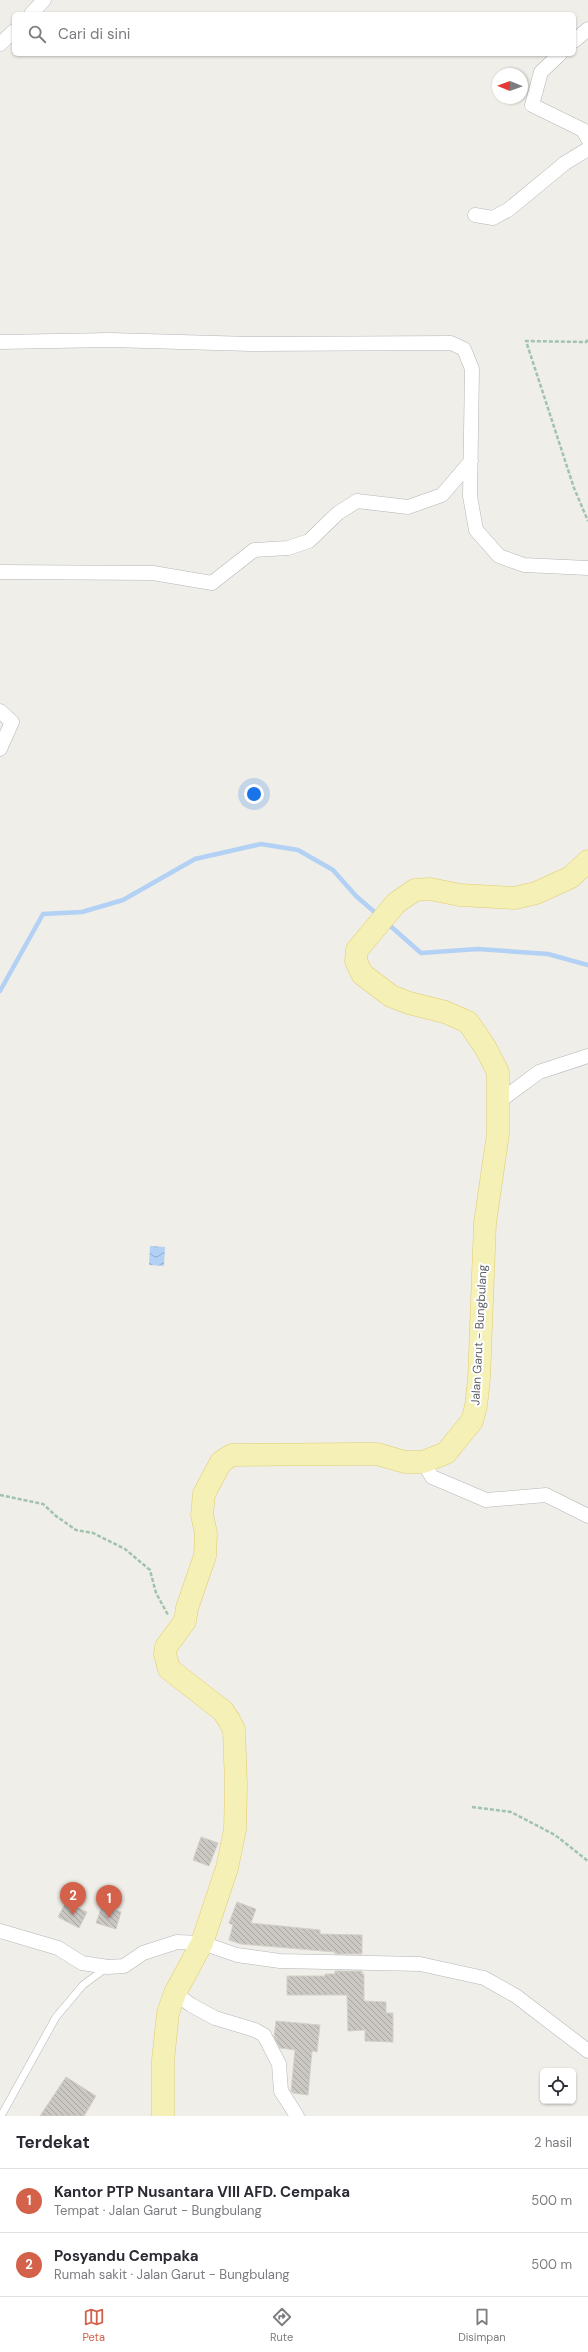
<!DOCTYPE html>
<html lang="id">
<meta charset="utf-8">
<style>
body{margin:0;font-family:"DM Sans",sans-serif;background:#f7f7f7;color:#2b2b33}
.controls{position:absolute;right:12px;bottom:12px;display:grid;overflow:hidden;border-radius:6px;box-shadow:0 1px 3px #0004}
.controls button{width:36px;height:36px;display:grid;place-items:center;padding:0;border:0;border-bottom:1px solid #e1e1e2;background:#fff;color:#2b2b33;font:20px sans-serif}
.compass{position:absolute;left:492px;top:68px;width:36px;height:36px;border-radius:50%;background:#fff;box-shadow:0 1px 3px #0004;rotate:271deg}
.you{position:absolute;left:254px;top:794px;width:14px;height:14px;margin:-10px;border:3px solid #fff;border-radius:50%;background:#1a73e8;box-shadow:0 0 0 6px #1a73e833}
.badge{display:grid;place-items:center;width:26px;height:26px;border-radius:50%;background:#d46149;color:#fff;font-size:13px;font-weight:700}
.pin{position:absolute;translate:-50% -33px;filter:drop-shadow(0 1px 2px #0008)}
.pin::after{content:'';position:absolute;top:21px;width:14px;height:12px;background:inherit;clip-path:polygon(0 0,100% 0,50% 100%)}
.list{margin:0;padding:0;list-style:none}
h2{display:flex;justify-content:space-between;align-items:center;height:52px;margin:0;padding:0 16px;font-size:17px}
h2 small{font-size:13px;font-weight:400;color:#7c7c81}
.list li{display:grid;grid-template-columns:26px 1fr auto;gap:12px;align-items:center;box-sizing:border-box;height:64px;padding:0 16px;border-top:1px solid #e1e1e2}
.list b{display:block;font-size:15px;white-space:nowrap}
.list p{margin:0;font-size:13px;white-space:nowrap;color:#7c7c81}
.list em{font-size:13px;font-style:normal;color:#7c7c81}
.icon{flex:none;width:22px;height:22px;fill:none;stroke:currentColor;stroke-width:2;stroke-linecap:round;stroke-linejoin:round}
.map{position:relative;flex:none;width:588px;height:2116px;overflow:hidden}
.search{position:absolute;background:#fff;box-shadow:0 1px 3px #0004;left:12px;right:12px;top:12px;height:44px;display:flex;align-items:center;gap:10px;box-sizing:border-box;padding:0 14px;border-radius:6px;color:#7c7c81;font-size:15px}
.sheet{height:180px;background:#fff}
nav{display:flex;justify-content:space-around;align-items:center;box-sizing:border-box;height:56px;border-top:1px solid #e1e1e2;background:#fff;font-size:11px;color:#7c7c81}
nav a{display:grid;justify-items:center;gap:2px}
nav .on{color:#d46149}
.map>svg:first-child{display:block}
.water{fill:url(#water-waves)}
.lines{fill:none;stroke-linecap:round;stroke-linejoin:round}
.stream{stroke:#b2d1f5;stroke-width:4.5}
.building{fill:url(#building-back-hatch);stroke:#d3d0c7}
.lane-casing{stroke:#b4b6ba;stroke-width:8}
.street-casing{stroke:#b4b6ba;stroke-width:15}
.primary-casing{stroke:#e0cc6f;stroke-width:23}
.path{stroke:#a1c3ae;stroke-width:2.5;stroke-dasharray:4 2;stroke-linecap:butt}
.lane{stroke:#fff;stroke-width:7}
.street{stroke:#fff;stroke-width:14}
.primary{stroke:#f5f1b6;stroke-width:22}
.labels{text-anchor:middle;stroke-width:4;stroke-linejoin:round;paint-order:stroke}
.street-label{font-size:12px;fill:#5f6166;stroke:#fff}
</style>
<div class="map">
<svg width="588" height="2116" viewBox="0 0 588 2116">
<defs>
<pattern id="water-waves" width="16" height="10" patternUnits="userSpaceOnUse"><rect width="16" height="10" fill="#b2d1f5"/><path d="M0 5q4-4 8 0t8 0" fill="none" stroke="#94adca"/></pattern>
<pattern id="building-back-hatch" width="6" height="6" patternUnits="userSpaceOnUse"><rect width="6" height="6" fill="#cbc8c4"/><path d="M-1 5l2 2M0 0l6 6M5-1l2 2" fill="none" stroke="#a8a6a3"/></pattern>
</defs>
<rect width="100%" height="100%" fill="#efeee8"/>
<path class="water" d="M150 1246 165 1247 164 1266 149 1265Z"/>
<g class="lines">
<path class="stream" d="M387 923 421 953 478 949 548 954 588 965
M0 991 43 914 82 912 123 900 195 859 261 844 298 850 333 870 356 896 378 915"/>
</g>
<path class="building" d="M201 1837 218 1843 209 1866 193 1860Z
M66 1902 87 1912 79 1928 58 1917Z
M237 1902 256 1909 251 1923 320 1930V1934L362 1935V1954H335V1952L241 1944 229 1940 233 1925 229 1923Z
M102 1906 121 1912 116 1929 96 1923Z
M335 1971H362V1974H364V2001L386 2002V2013H393V2042L365 2041V2030L348 2031 347 1995H287V1976H325V1974H335Z
M276 2021 320 2025 317 2052 312 2051 308 2095 293 2093 291 2091 295 2050 280 2048 274 2037Z
M66 2077 96 2096 84 2116H40Z"/>
<g class="lines">
<g class="lane-casing">
<path id="lane" d="M1 2116 56 2017 83 1985 106 1968"/>
</g>
<g class="street-casing">
<path id="street" d="M31 14 44 0
M574 41 588 29
M0 44 14 31
M560 54 541 72 532 105 583 130 588 139
M475 215 493 218 508 210 565 163 588 149
M0 342 110 340 251 344 451 343 464 349 472 369 470 496 476 530 499 556 524 565 588 568
M0 572 153 573 212 583 254 550 288 548 309 541 338 513 357 501 408 507 442 495 471 461
M0 711 12 722 0 749
M497 1103 539 1072 588 1056
M423 1462 432 1477 486 1500 546 1495 588 1516
M0 1931 58 1948 82 1963 108 1967 124 1966 143 1953 177 1942 202 1943 237 1955 280 1961 420 1964 484 1978 516 1996 588 2051
M175 1993 191 2005 215 2018 255 2030 264 2035 279 2064 281 2091 297 2116"/>
</g>
<g class="primary-casing">
<path id="primary" d="M163 2116V2060L168 2013 175 1993 202 1943 227 1868 235 1830 236 1784 234 1730 229 1720 223 1711 169 1669 165 1654 166 1647 185 1621 187 1608 205 1556 206 1533 202 1515 204 1494 221 1462 232 1455 359 1454H377L405 1462H423L446 1453 472 1421 476 1406 479 1379 485 1223 498 1134V1072L485 1047 468 1022 445 1012 409 1003 391 996 362 974 356 961 357 950 396 903 415 890 430 889 460 895 515 898 536 893 571 877 588 861"/>
</g>
<path class="path" d="M588 340 586 342 526 341 574 488 588 521
M0 1495 43 1504 56 1516 76 1530 93 1533 125 1549 150 1570 156 1593 168 1615
M472 1807 511 1812 555 1835 588 1861"/>
<use href="#lane" class="lane"/>
<use href="#street" class="street"/>
<use href="#primary" class="primary"/>
</g>
<g class="labels">
<g class="street-label">
<text transform="translate(479 1335) rotate(-87)" y="4">Jalan Garut - Bungbulang</text>
</g>
</g>
</svg>
<div class="controls">
<button><svg class="icon" aria-label="locate" viewBox="0 0 24 24"><circle cx="12" cy="12" r="6"/><path d="M12 2v4M12 18v4M2 12h4M18 12h4"/></svg></button>
</div>
<svg class="compass" viewBox="-18 -18 36 36"><path d="M0-13l5 13h-10z" fill="#e53935"/><path d="M0 13l5-13h-10z" fill="#7c7c81"/></svg>
<div class="you"></div>
<div class="pin badge" style="left:109px;top:1918px">1</div>
<div class="pin badge" style="left:73px;top:1915px">2</div>
<div class="search"><svg class="icon" aria-label="search" viewBox="0 0 24 24"><circle cx="10" cy="10" r="6"/><path d="M15 15l6 6"/></svg>Cari di sini</div>
</div>
<section class="sheet">
<h2>Terdekat<small>2 hasil</small></h2>
<ul class="list">
<li><span class="badge">1</span><div><b>Kantor PTP Nusantara VIII AFD. Cempaka</b><p>Tempat · Jalan Garut - Bungbulang</p></div><em>500 m</em></li>
<li><span class="badge">2</span><div><b>Posyandu Cempaka</b><p>Rumah sakit · Jalan Garut - Bungbulang</p></div><em>500 m</em></li>
</ul>
</section>
<nav>
<a class="on"><svg class="icon" aria-label="map" viewBox="0 0 24 24"><path d="M3 6l6-2 6 2 6-2v14l-6 2-6-2-6 2zM9 4v14M15 6v14"/></svg>Peta</a>
<a><svg class="icon" aria-label="directions" viewBox="0 0 24 24"><path d="M12 3l9 9-9 9-9-9zM9 14v-3h6M13 9l2 2-2 2"/></svg>Rute</a>
<a><svg class="icon" aria-label="saved" viewBox="0 0 24 24"><path d="M7 4h10v16l-5-4-5 4z"/></svg>Disimpan</a>
</nav>
